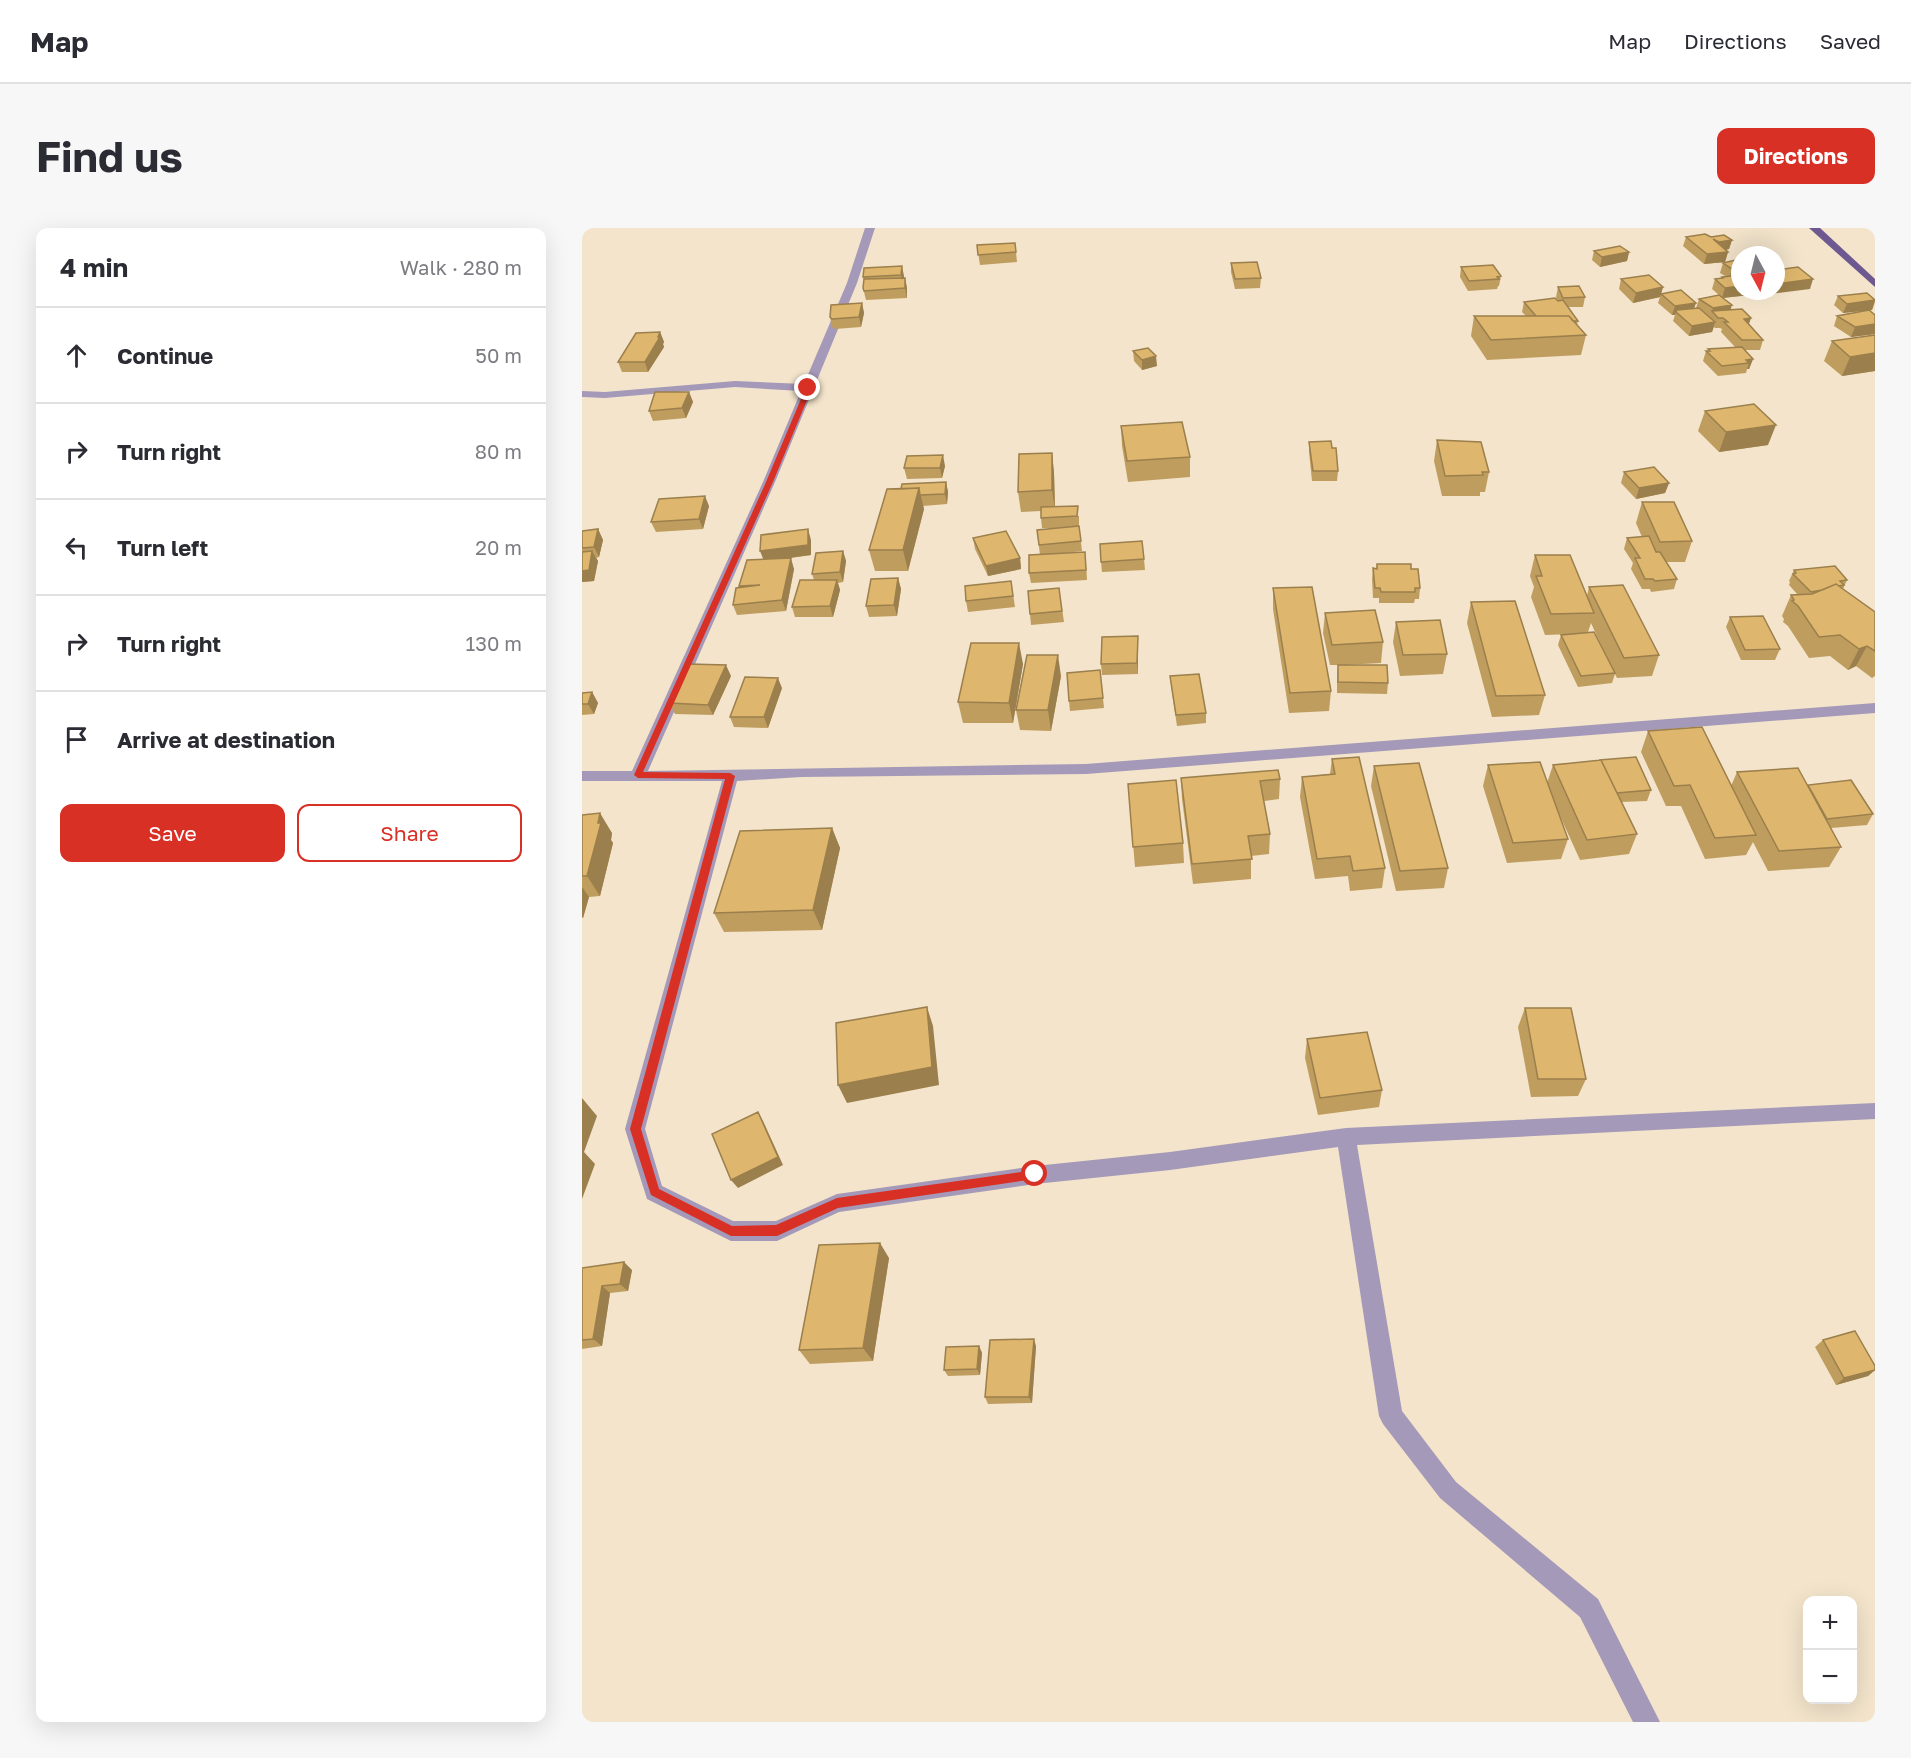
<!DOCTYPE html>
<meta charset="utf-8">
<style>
body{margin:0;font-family:"Golos Text",sans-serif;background:#f7f7f7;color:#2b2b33}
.controls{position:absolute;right:18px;bottom:18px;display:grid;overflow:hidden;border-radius:12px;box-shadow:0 6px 24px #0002}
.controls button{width:54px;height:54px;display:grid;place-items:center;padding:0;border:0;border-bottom:2px solid #e1e1e2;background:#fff;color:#2b2b33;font:30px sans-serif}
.compass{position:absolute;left:1149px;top:18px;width:54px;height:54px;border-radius:50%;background:#fff;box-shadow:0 6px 24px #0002;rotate:173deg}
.stop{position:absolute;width:18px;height:18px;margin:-14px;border:4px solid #d93025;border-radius:50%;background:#fff}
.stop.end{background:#d93025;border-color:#fff;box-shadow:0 2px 6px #0008}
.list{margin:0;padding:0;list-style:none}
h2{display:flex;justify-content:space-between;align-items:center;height:78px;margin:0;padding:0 24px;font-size:26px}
h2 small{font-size:20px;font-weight:400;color:#7c7c81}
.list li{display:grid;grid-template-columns:39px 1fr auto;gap:18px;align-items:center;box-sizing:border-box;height:96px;padding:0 24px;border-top:2px solid #e1e1e2}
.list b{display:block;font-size:22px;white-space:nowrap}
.list em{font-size:20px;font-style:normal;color:#7c7c81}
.actions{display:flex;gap:12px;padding:18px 24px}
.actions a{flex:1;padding:14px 0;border:2px solid #d93025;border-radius:12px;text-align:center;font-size:21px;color:#d93025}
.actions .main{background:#d93025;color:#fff}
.icon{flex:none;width:33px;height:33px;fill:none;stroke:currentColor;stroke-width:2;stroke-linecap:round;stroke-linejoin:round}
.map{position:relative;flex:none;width:1293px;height:1494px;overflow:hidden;border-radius:12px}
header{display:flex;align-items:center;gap:36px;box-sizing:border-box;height:84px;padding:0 30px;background:#fff;border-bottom:2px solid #e1e1e2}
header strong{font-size:28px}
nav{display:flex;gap:33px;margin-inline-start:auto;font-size:21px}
.intro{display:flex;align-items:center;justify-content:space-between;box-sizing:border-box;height:144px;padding:0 36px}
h1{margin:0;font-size:42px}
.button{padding:15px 27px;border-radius:12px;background:#d93025;color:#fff;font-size:21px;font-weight:700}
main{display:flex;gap:36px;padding:0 36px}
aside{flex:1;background:#fff;border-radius:12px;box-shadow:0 6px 24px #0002}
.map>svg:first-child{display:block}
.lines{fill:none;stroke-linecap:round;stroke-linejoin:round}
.street{fill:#a499b8;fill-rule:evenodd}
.primary{fill:#6d588f;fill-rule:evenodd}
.wall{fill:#bf9d5e;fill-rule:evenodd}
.shaded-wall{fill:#9b7f4c}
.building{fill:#deb66d;stroke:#9b7f4c;stroke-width:1.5}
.route{fill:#d93025}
</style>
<header>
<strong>Map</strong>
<nav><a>Map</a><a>Directions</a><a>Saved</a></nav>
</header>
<div class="intro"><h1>Find us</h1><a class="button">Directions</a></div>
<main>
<aside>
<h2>4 min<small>Walk · 280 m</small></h2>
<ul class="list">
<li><svg class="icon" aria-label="ahead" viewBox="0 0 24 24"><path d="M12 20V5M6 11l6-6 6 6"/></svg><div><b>Continue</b></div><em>50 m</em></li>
<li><svg class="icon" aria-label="right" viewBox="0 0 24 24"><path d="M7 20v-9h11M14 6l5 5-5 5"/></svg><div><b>Turn right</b></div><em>80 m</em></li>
<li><svg class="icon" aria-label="left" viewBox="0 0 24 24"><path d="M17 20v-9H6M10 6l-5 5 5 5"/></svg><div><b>Turn left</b></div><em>20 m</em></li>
<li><svg class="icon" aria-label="right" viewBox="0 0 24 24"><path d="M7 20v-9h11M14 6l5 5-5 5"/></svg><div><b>Turn right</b></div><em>130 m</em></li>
<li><svg class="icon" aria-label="arrive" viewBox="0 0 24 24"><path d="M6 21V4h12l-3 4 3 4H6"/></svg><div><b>Arrive at destination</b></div></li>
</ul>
<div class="actions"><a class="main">Save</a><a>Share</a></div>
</aside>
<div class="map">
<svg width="1293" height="1494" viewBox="0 0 1293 1494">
<rect width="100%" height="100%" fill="#f3e4cb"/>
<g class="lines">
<path class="street" d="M283 0H293L275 55 193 254 66 543 504 536 1293 475V485L504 546 219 549 155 553 63 901 80 958 151 993H194L255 966 453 938 588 924 764 900 1293 875V891L775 917 820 1183 874 1254 1016 1371 1078 1494H1051L998 1389 858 1270 801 1196 797 1188 756 919 588 942 453 956 257 984 195 1013H149L65 971 43 901 140 553H0V543H50L181 254 219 163 153 159 23 170 0 169V163L23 164 153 153 222 156 265 55Z"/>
<path class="primary" d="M1227 0H1238L1293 51V59Z"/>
</g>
<path class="wall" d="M1104 9H1129L1150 12 1147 21 1144 22 1146 24 1143 34 1122 36 1101 18Z
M433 15 435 34 398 37 395 17Z
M1012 23 1047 24 1045 33 1018 39 1010 32Z
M1158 31 1177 66 1141 70 1148 82 1169 90 1167 96 1181 112 1178 122H1162L1171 131 1167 141H1165L1164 145 1136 148 1121 133 1124 123H1126V121L1154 120 1139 104 1140 101 1138 100H1133L1132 99 1130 104 1107 108 1091 93 1093 87H1090L1076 75 1078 69 1051 75 1037 61 1039 51 1081 59 1079 66 1112 81 1114 80 1117 71 1137 67 1130 61 1133 51H1139L1140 49 1143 48 1138 45 1141 35Z
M649 35 679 50 678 60 653 61 649 44Z
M879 39 919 48 917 58H916L915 61 886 63 878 49Z
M282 40 322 48V50H323L325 60V70L284 72 281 60 282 53 281 49Z
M976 59 1003 69 1001 79H986L996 93 995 97 1004 107 999 127 905 132 889 108 892 88H944L940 84 942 74 976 73 974 69Z
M1256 68 1293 71V74L1290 82H1287L1293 87V106L1269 109 1252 98 1255 88 1286 82 1261 85 1252 77Z
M280 75 282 85 279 99 253 101 250 99 248 89Z
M78 104 82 114 81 116 82 119 66 144H40L36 134Z
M1293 107V143L1260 148 1242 133 1250 113Z
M551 123 575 138 560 142 552 133Z
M107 164 111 174 104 190 71 193 67 183Z
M1123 183 1186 217 1137 224 1116 203Z
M539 198 608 229V249L546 254 540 218Z
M855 212 907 244 903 264H898V268H860L852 233Z
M727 214 756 243 755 253H730L727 224Z
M470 225 472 245 473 278 497 288V298L500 323 482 325 504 334 505 352 449 355 447 345 458 327 455 302 475 300H460L459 290V283L439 284 436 264Z
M363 238 360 250 325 251 322 240Z
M1042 244 1087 255 1083 265 1054 271 1039 255Z
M364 254 366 264 365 276 341 278 342 281 326 343H293L287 322 319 261Z
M1060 274 1110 313 1103 334H1084L1095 351 1092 361 1069 364 1068 361H1060L1049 341 1051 335 1042 321 1045 310 1060 309 1054 295Z
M127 278 121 301 74 304 69 294Z
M16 301 21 312 17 329 14 330 16 333 12 353 0 354V303Z
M391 310 438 330 439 341 406 348 393 321Z
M229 312V327L202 331 212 341 204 383 155 387 151 377 158 359 157 358 181 332Z
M261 323 264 333 261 354 256 355 258 362 251 389H213L210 379 232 352 230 346Z
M953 327 1005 368 1007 359 1077 427 1070 448 1035 450 1033 446 1030 455 996 459 976 417 979 407 990 406 963 407 949 369 952 359 948 348ZM1009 395 1024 428 1006 404Z
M562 331 563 342 520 344 519 334Z
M795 336 829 341 838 360 837 371H833L832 375H797V370H791L790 351 791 340 794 341Z
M1212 342 1265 352 1261 361 1293 384V448L1290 450 1274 438 1266 442 1248 428 1227 430 1206 398 1201 394 1202 391 1200 388 1209 367H1216L1207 357 1208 354 1207 353Z
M316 350 319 361 315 388 287 389 284 378Z
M429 353 433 379 386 384 384 373Z
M477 360 482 394 449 397 448 386Z
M691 360 749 463 747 483 707 485 691 381Z
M889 374 963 467 957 487 910 489 885 395Z
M743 385 801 414 799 435 763 437 806 455 805 466 755 465V447L756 437H748L741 405Z
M1148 389 1198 421 1193 432H1159L1144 399Z
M814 394 865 426 861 446 818 448 811 414Z
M556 419V446L520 447 519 436Z
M441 436 431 495H381L376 474Z
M518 442 522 480 488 483 487 473Z
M149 448 131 487 93 486 87 475Z
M479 448 469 503 438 502 434 482Z
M588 448 624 485V495L595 498 589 458Z
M200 460 186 500 152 499 148 489Z
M10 464 16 475 12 486 0 487V465Z
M1066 503 1149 558 1155 544 1226 557 1291 586 1285 597 1249 600 1259 619 1247 639 1186 643 1171 614 1164 627 1123 631 1099 578H1084L1059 524Z
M750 531 803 640 800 660 768 663 766 648 733 651 718 569 720 549 748 546Z
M906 537 965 555 971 537 1069 562 1065 573 1039 574 1055 606 1047 626 998 632 973 577 986 611 979 631 925 635 901 558Z
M792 538 866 640 862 660 814 663 789 558Z
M599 550 698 551 697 571 682 573 688 606 687 626 669 628V651L611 656 600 571Z
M546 556 601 615 602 635 553 639Z
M0 587 30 605 29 612 31 615 18 668 7 669 1 690H0Z
M250 600 258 620 240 702 142 704 132 685Z
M943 780 1004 851 996 868 949 869 936 799Z
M725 811 800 862 797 879 736 887 723 830Z
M307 1030 291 1133 228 1136 217 1122Z
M0 1040 50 1042 46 1063 28 1065 20 1118 0 1121Z
M1241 1112 1293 1138V1142L1286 1148 1254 1157 1233 1119Z
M397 1118 400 1125 398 1147 366 1148 362 1142Z
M454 1118 450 1175 406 1176 403 1169Z"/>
<path class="shaded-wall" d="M1150 12 1147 21 1134 24 1137 14Z
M1047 24 1045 33 1018 39 1020 29Z
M1146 24 1143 34 1122 36 1125 26Z
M320 38 322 48 321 57 319 47Z
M1158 39V48L1147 51 1150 41Z
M323 50 325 60V70L323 60Z
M1231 51 1228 61 1187 66 1188 63H1194V56Z
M1158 58V63H1178L1177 66 1140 70 1143 60Z
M1081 59 1078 69 1051 75 1054 65Z
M1293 72 1290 82 1261 85 1265 76Z
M280 75 282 85 279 99 277 89Z
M1114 75 1111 84H1094L1093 87H1090L1093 78Z
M1150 77 1147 87 1130 83 1128 90 1131 80Z
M1169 90 1165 100 1162 91Z
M1133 94 1130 104 1107 108 1110 98Z
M1293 96V106L1269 109 1273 99Z
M78 104 82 114 81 116 82 119 66 144 63 134Z
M1293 125V143L1260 148 1268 129Z
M574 128 575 138 560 142V132Z
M1171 131 1167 141H1165L1167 135 1164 132Z
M107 164 111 174 104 190 100 180Z
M1194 197 1186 217 1137 224 1144 204Z
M470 225 472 245 473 282 470 262Z
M361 227 363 238 360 250 358 240Z
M364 254 366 264 365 276 363 266Z
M1087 255 1083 265 1054 271 1057 260Z
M337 260 342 281 326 343 321 322Z
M123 268 127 278 121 301 117 291Z
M16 301 21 312 17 329 12 319Z
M226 301 229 312V327L182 333 178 323Z
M10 323 16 333 12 353 0 354V343Z
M261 323 264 333 261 354 258 344Z
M209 330 212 341 204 383 200 372Z
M438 330 439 341 406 348 404 338Z
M316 350 319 361 315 388 312 377Z
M255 352 258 362 251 389 248 378Z
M556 408V446L555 435Z
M437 415 441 436 431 495 427 475Z
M1285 418 1274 438 1266 442 1277 421Z
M476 427 479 448 469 503 466 482Z
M144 437 149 448 131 487 126 477Z
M196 450 200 460 186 500 182 489Z
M10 464 16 475 12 486 6 476Z
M18 585 30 605 29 612 31 615 18 668 5 648Z
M250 600 258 620 240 702 231 682Z
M0 659 7 669 1 690 0 688Z
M345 779 351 798 357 857 265 875 256 857Z
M0 870 15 888 2 924 13 936 0 971Z
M176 884 181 893 201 937 156 960 149 952Z
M298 1015 307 1030 291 1133 281 1120Z
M42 1034 50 1042 46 1063 38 1056Z
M20 1058 28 1065 20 1118 11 1111Z
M452 1111 454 1118 450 1175 447 1169Z
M397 1118 400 1125 398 1147 395 1141Z
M1293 1142 1286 1148 1254 1157 1262 1150Z"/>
<path class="building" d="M1123 6 1129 9 1142 7 1150 12 1137 14 1131 11 1146 24 1125 26 1104 9Z
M433 15 434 24 396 27 395 17Z
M1038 18 1047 24 1020 29 1012 23Z
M1158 31V39L1150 41 1141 35Z
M675 34 679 50 653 51 649 35Z
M911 37 919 48 915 49 917 51 887 53 879 39Z
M320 38 319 47 281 49 282 40Z
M1216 39 1231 51 1194 56V42Z
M1067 47 1081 59 1054 65 1039 51Z
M1158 47V58L1143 60 1133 51 1141 50 1140 49Z
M323 50V60L282 63 281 60 282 51Z
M997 58 1003 69 981 70 976 59Z
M1099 62 1114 75 1093 78 1079 66Z
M1285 65 1293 72 1265 76 1256 68Z
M1137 67 1150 77 1131 80 1117 71Z
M973 70 976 73 981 72 996 93H991L987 88H954L942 74Z
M280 75 277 89 250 91 248 89 249 77Z
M1117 80 1133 94 1110 98 1094 84 1095 82Z
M1160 81 1169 90 1162 91 1181 112H1160L1142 94H1146L1141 90H1136L1130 83Z
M1287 82 1293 87V96L1273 99 1255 88Z
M892 88H987L1004 107 909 112Z
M78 104 76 109H78L63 134H36L54 105Z
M1293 107V125L1268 129 1250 113Z
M1160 119 1171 131 1164 132 1167 135 1140 138 1124 123H1128L1126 121Z
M566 120 574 128 560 132 551 123Z
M73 164H107L100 180 67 183Z
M1172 176 1194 197 1144 204 1123 183Z
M600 194 608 229 545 233 539 198Z
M855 212 899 214 907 244H900L901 247 863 248Z
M749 213 750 220H754L756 243H731L727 214Z
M470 225V262L436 264 437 226Z
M361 227 358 240H322L325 228Z
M1072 239 1087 255 1057 260 1042 244Z
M364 254 363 266 338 267 337 260 319 261 320 256Z
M337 260 321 322H287L305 261Z
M123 268 117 291 69 294 77 271Z
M1060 274H1092L1110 313 1078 314Z
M496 278 495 288 459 290V279Z
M497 298 499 313 457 317 455 302Z
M16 301 12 319 0 320V303Z
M226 301V317L178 323 179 307Z
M424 303 438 330 404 338 391 310Z
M1067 308 1074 324H1078L1095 351 1073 353 1071 351H1063L1053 330H1058L1045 310Z
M560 313 562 331 519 334 518 316Z
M10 323 7 342 0 343V324Z
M261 323 258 344 230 346 234 325Z
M503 324 504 342 447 345V327Z
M953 327H988L1012 385 969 386 954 348H960Z
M209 330 200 372 151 377 154 360 178 357 157 358 165 332Z
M795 336H829V341H836L838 360H833V364H799L798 360H793L791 340 795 341Z
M1253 338 1265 352 1258 353 1262 357 1257 358 1254 356 1240 362 1229 364 1211 346 1214 345 1212 342Z
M316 350 312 377 284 378 289 351Z
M218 352H255L248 378 210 379Z
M429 353 431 368 384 373 383 358Z
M1254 356 1293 384V423L1285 418 1277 421 1258 407 1237 409 1216 378 1210 373 1212 372 1209 367 1230 366Z
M1041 357 1077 427 1042 430 1007 359Z
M730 359 749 463 708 465 691 360Z
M477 360 480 383 448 386 446 363Z
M933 373 963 467 914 468 889 374Z
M793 382 801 414 750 417 743 385Z
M1181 388 1198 421 1163 422 1148 389Z
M858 392 865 426 821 427 814 394Z
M1012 404 1033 445 999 448 979 407Z
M556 408 555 435 519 436 520 409Z
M389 415H437L427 475 376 474Z
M445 427H476L466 482H434Z
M107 436 144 437 126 477 87 475Z
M756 437H805L806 455 756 454Z
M518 442 521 470 487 473 485 445Z
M617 446 624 485 594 487 588 448Z
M163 449 196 450 182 489H148Z
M10 464 6 476H0V465Z
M1120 499 1174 607 1133 610 1108 557 1092 558 1066 503Z
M777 529 803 640 771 643 768 628 735 631 720 549 753 546 750 531Z
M1054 529 1069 562 1035 565 1019 532H1017Z
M1019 532 1055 606 1005 612 971 537Z
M958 534 986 611 931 615 906 537Z
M837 535 866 640 818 643 792 538Z
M1216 540 1259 619 1197 623 1155 544Z
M696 542 698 551 678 553 688 606 666 608 670 631 610 636 599 550Z
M594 552 601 615 551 619 546 556Z
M1269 552 1291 586 1245 591 1226 557Z
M18 585 16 595H19L5 648H0V587Z
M250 600 231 682 132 685 158 603Z
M345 779 350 839 256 857 254 795Z
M943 780H989L1004 851H956Z
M785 804 800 862 738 870 725 811Z
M176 884 196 929 149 952 130 906Z
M298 1015 281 1120 217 1122 237 1017Z
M42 1034 38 1056 20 1058 11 1111 0 1112V1040Z
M1273 1103 1293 1138V1142L1262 1150 1241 1112Z
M452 1111 447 1169H403L408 1112Z
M397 1118 395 1141 362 1142 364 1119Z"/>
<path class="route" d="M224 159 230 160 191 254 61 544 148 545 153 548 59 901 77 961 150 998 194 997 255 970 453 942 459 946 453 951 256 980 195 1008H149L69 967 48 901 143 551 56 550 52 547 184 254Z"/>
</svg>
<div class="controls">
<button>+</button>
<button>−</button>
</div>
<svg class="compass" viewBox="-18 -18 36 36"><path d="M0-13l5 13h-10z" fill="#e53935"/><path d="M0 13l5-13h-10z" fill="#7c7c81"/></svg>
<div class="stop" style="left:453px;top:946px"></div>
<div class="stop end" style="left:226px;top:160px"></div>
</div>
</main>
